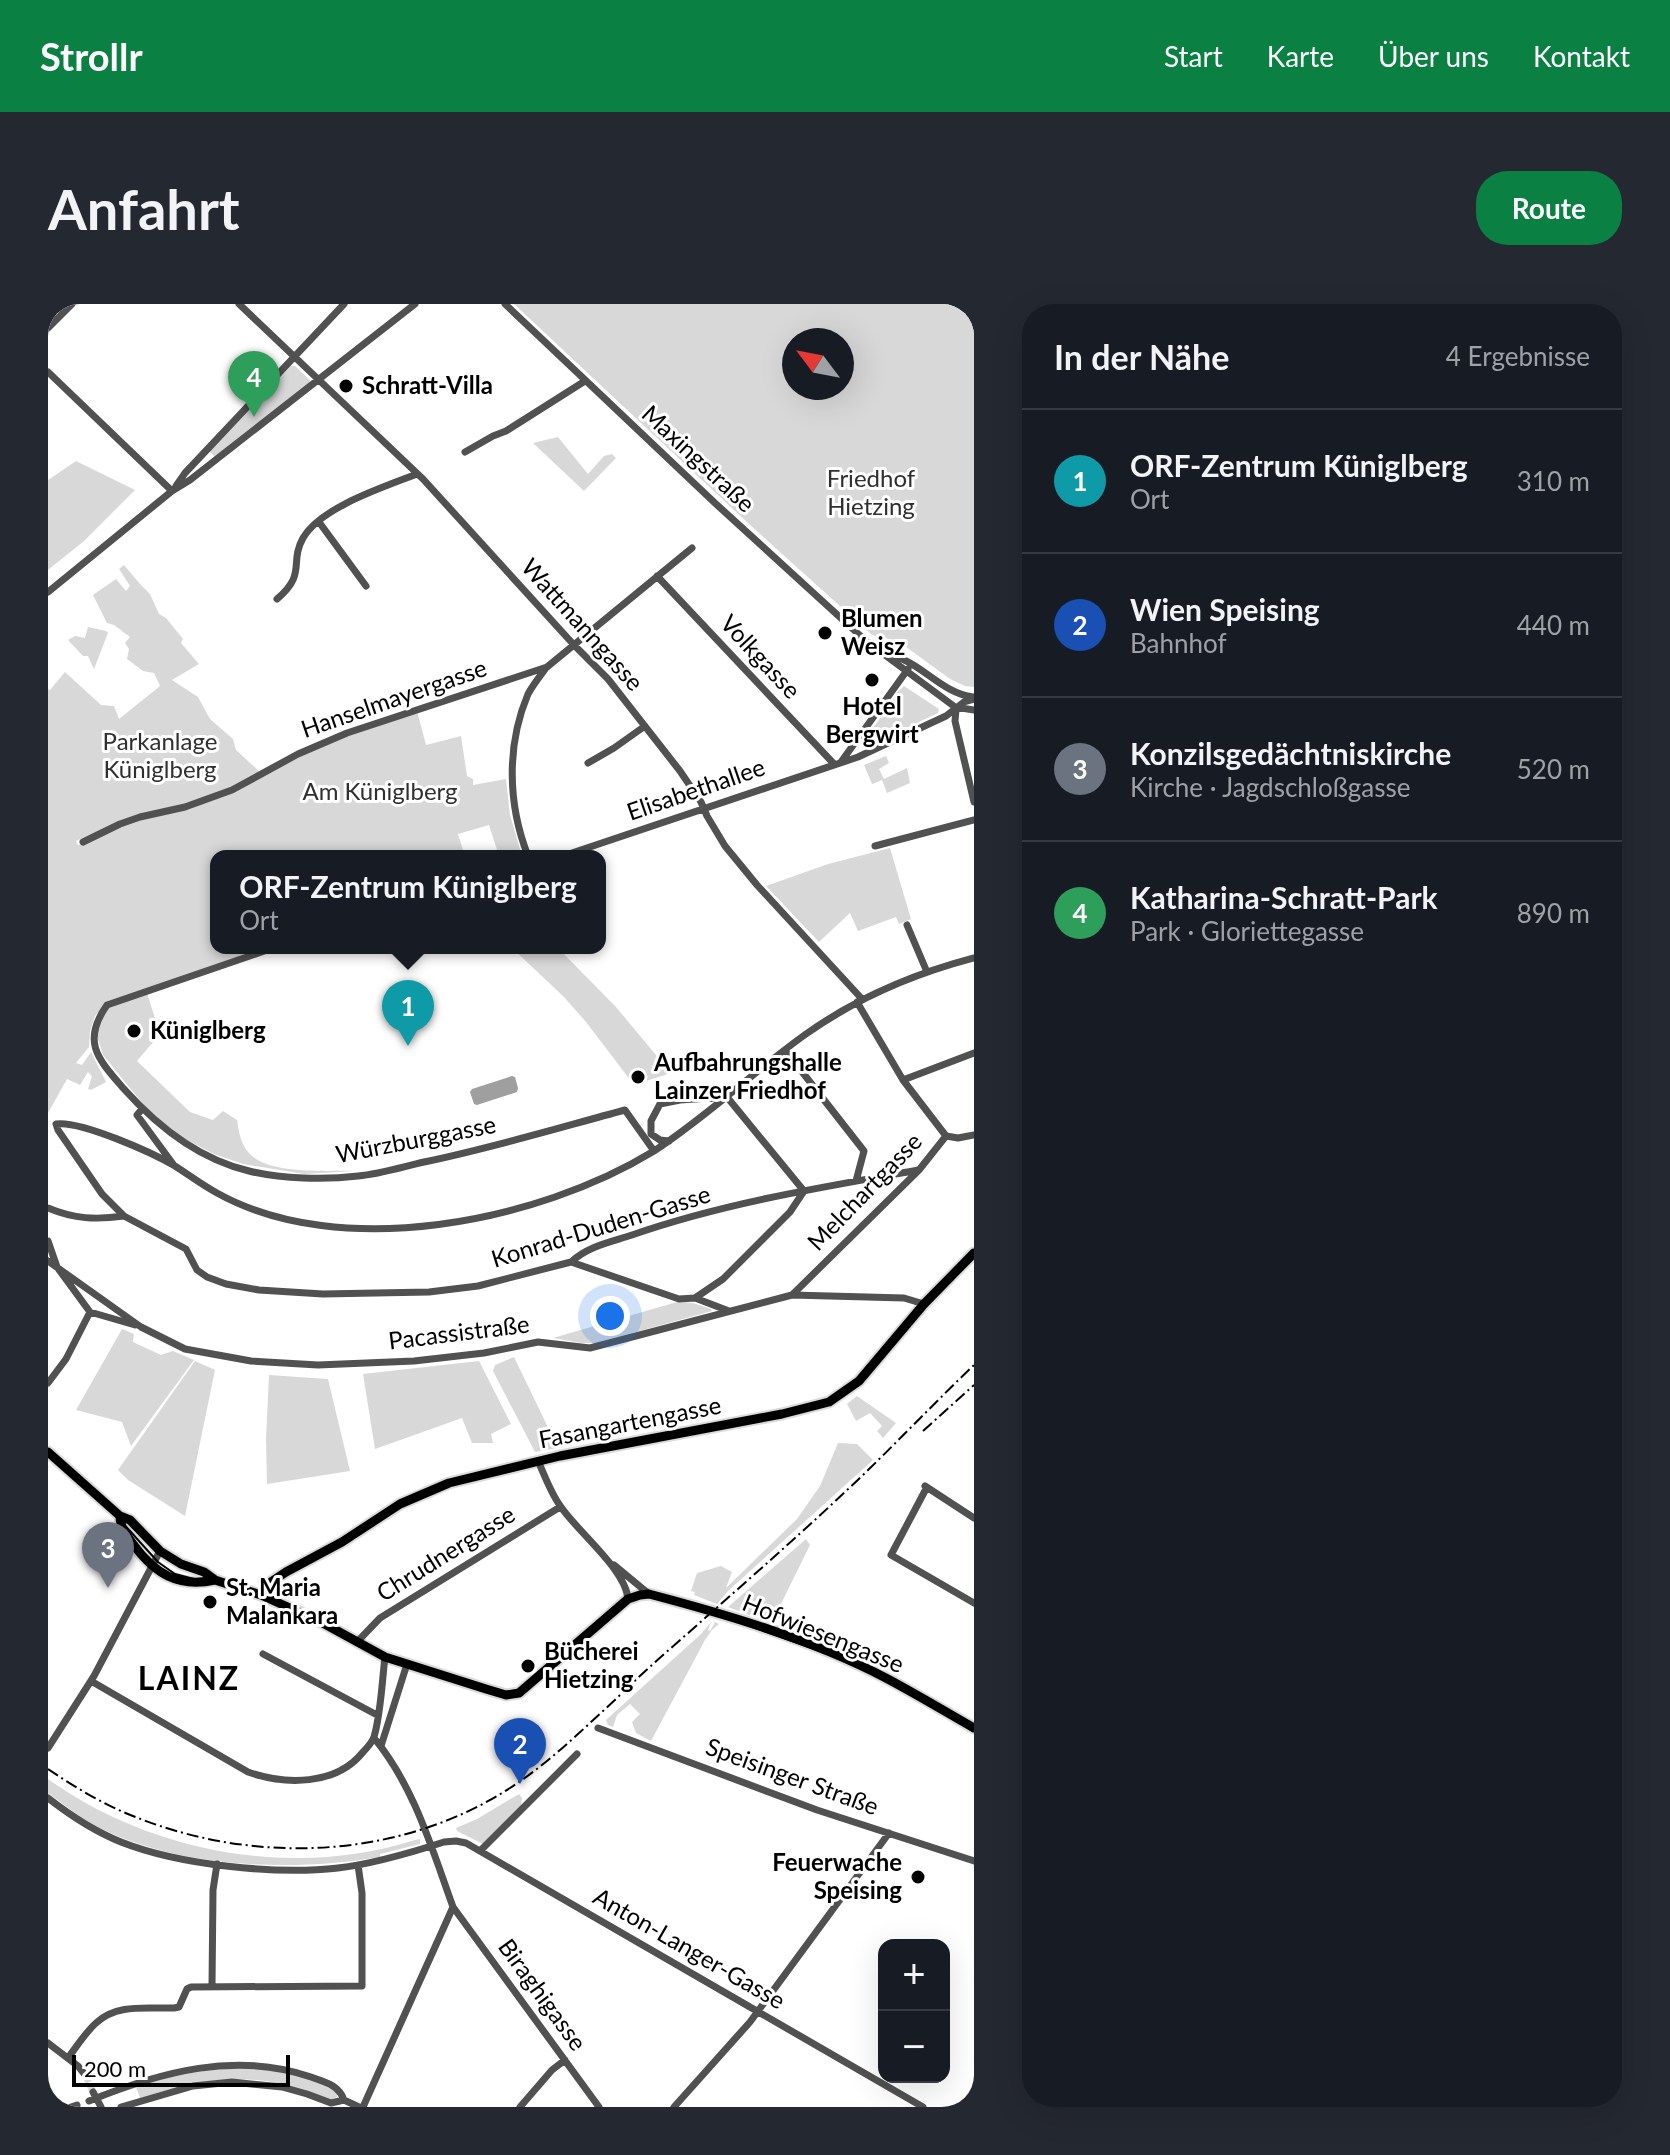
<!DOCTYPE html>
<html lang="de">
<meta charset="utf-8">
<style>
body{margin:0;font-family:Lato,sans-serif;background:#242831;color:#f1f3f6}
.controls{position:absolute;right:24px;bottom:24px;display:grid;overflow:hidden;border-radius:16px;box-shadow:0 8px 32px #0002}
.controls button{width:72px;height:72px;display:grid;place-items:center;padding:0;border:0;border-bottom:2px solid #363941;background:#171b24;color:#f1f3f6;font:40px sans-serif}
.compass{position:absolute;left:734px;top:24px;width:72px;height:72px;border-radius:50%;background:#171b24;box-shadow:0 8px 32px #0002;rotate:302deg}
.scale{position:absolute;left:24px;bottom:20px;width:218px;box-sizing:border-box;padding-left:8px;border:4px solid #000;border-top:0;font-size:22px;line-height:28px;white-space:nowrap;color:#000;-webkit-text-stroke:6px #fff;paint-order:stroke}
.you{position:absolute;left:562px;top:1012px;width:28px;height:28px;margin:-20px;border:6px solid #fff;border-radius:50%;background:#1a73e8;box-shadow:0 0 0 12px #1a73e833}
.badge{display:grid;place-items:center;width:52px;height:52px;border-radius:50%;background:#0b8043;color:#fff;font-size:26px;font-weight:700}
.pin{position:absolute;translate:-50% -66px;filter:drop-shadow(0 2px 4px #0008)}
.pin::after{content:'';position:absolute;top:42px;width:28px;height:24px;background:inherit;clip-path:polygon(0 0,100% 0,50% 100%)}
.popup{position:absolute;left:162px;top:546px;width:396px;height:104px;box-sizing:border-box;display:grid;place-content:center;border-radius:16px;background:#171b24;filter:drop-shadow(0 2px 6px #0005);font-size:26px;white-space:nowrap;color:#9ea1a6}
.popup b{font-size:30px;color:#f1f3f6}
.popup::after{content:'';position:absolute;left:50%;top:100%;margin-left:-16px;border:16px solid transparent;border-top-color:#171b24}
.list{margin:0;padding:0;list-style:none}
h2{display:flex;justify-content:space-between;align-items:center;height:104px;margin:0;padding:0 32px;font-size:34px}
h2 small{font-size:26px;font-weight:400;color:#9ea1a6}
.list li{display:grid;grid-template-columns:52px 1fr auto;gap:24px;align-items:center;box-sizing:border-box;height:144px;padding:0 32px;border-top:2px solid #363941}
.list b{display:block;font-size:30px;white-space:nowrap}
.list p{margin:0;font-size:26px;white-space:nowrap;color:#9ea1a6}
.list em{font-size:26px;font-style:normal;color:#9ea1a6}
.map{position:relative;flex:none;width:926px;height:1803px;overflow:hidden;border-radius:32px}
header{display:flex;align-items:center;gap:48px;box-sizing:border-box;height:112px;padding:0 40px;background:#0b8043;color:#fff}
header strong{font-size:38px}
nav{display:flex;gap:44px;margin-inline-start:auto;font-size:28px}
.intro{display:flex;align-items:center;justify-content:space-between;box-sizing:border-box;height:192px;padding:0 48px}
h1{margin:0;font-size:56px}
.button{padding:20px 36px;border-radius:32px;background:#0b8043;color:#fff;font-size:28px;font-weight:700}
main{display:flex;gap:48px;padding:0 48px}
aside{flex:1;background:#171b24;border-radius:32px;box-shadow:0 8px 32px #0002}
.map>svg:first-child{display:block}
.green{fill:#d8d8d8;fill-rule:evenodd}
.water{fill:#9f9f9f}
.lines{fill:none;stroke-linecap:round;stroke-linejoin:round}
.minor-tunnel{stroke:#d9d9d9;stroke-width:7;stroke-dasharray:7 3.5;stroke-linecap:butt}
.major-casing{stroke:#dbdbdb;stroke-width:13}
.minor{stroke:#515151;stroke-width:7}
.major{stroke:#000;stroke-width:9}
.tram{stroke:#000;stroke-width:2}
.rail{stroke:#000;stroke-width:2;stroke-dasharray:12 4 2 4;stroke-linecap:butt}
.poi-dot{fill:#000;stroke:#fff;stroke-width:3}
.labels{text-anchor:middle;stroke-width:6;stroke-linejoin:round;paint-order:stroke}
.poi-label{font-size:24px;font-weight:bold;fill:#000;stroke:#fff;text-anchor:start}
.street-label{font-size:24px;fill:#000;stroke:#fff}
.park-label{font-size:24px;fill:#2f2f2f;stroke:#fff}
.district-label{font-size:32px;font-weight:bold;letter-spacing:2px;fill:#000;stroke:#fff}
</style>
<header>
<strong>Strollr</strong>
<nav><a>Start</a><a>Karte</a><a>Über uns</a><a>Kontakt</a></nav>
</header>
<div class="intro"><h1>Anfahrt</h1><a class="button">Route</a></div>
<main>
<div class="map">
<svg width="926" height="1803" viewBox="0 0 926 1803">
<rect width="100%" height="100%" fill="#fff"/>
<path class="green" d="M466 0H926V383L917 382 902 375 850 337 824 331 701 220ZM746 36H794V84H746Z
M243 62H247L262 76 261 79 167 153 161 147Z
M510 133 540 170 556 152 564 150 568 154 536 187 485 139Z
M28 157 87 186 36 237 0 266V176Z
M76 261 92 280 102 290 111 310 118 314 135 335 133 339 151 360 124 376 150 393 162 415 185 435 188 446 212 468 183 484 137 501 71 518 28 537 30 541 92 513 138 504 185 487 250 451 299 430 369 407 378 441 413 432 419 472 425 475V481L458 475 462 511 474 552H451L441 521 410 530 417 552H168V644H223L60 697 47 712 42 727 41 743 28 759 34 761 43 748 58 778 43 786 40 785 44 772 40 768 32 781 19 775 0 809V385L2 386 17 368 53 401 66 402 71 415 112 382 106 369 95 367 79 355 81 345 77 339 82 333 66 321 59 319 45 291 68 275 78 287 82 282 71 265Z
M40 323 58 327 60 329 46 365 40 352H35L20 336 27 332 37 334Z
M856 382 891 405 890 409 864 421 862 427 859 429 850 428 818 442 815 438 845 396 847 390Z
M838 452 841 459 831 465 836 475 859 464 862 479 839 489 834 476 824 480 816 461Z
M842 544 863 615 851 620 848 613 810 627 802 609 771 638 718 582 780 560Z
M464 644H510L568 703 623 769 595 778 592 777 586 781 538 718 516 693Z
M99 689 112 730 89 757 142 808 165 816 175 807 189 816C191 829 193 842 203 851 223 871 279 866 307 867L256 870 195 860 166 850 135 834 112 816 95 800 55 751 49 732 52 714 60 702Z
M629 998 645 999 663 1005 664 1007 548 1039H533L505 1034Z
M74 1025 86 1030 85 1038 113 1051 125 1047 146 1056 83 1142 74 1118 28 1106Z
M466 1053 510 1144 487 1148 445 1067 447 1061Z
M147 1057 167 1066 137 1212 80 1176 70 1166Z
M431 1057 463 1120 443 1130 445 1139H424L414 1114 327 1145 315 1070Z
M221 1071 280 1075 302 1167 219 1180 218 1135Z
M809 1092 848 1119 835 1134 829 1127 834 1122 822 1109 808 1117 799 1100Z
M790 1139 809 1140 825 1156 680 1287 669 1300 646 1291 647 1288 643 1287 649 1269 673 1262 684 1268 678 1284 749 1215 772 1182Z
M758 1235 762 1241 724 1318 722 1319 680 1303Z
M663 1318 660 1326 662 1327 667 1318 671 1320 664 1326 657 1336 603 1437 588 1429 584 1418 592 1410 582 1400 569 1411 565 1423 560 1421 558 1416 653 1330Z
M0 1475C103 1549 246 1575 367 1536L372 1535V1540L332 1550V1553C245 1568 136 1564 56 1526 35 1516 18 1502 0 1489Z
M471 1490 474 1494 473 1503 435 1540 409 1527 408 1524 429 1515Z
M201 1764C227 1767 271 1771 289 1790V1793L283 1796C265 1790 247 1783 229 1779 181 1769 137 1780 92 1794L88 1783C129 1770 158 1765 201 1764Z"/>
<path class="water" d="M464 772 467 773 470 784 469 788 429 801 426 800 422 788 424 785Z"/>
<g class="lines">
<path class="minor-tunnel" d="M38 1772 45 1788"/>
<g class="major-casing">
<path id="major" d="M0 1148 72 1212 82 1216 112 1247 133 1260 156 1268 167 1276 213 1291 273 1318 337 1353 438 1385 458 1391 471 1389 580 1295 592 1291 601 1290C677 1310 765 1336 834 1372 865 1388 896 1407 926 1424
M72 1212C72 1224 78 1230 85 1240 107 1270 130 1284 167 1276
M213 1291 223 1278 238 1268 294 1238 352 1200 401 1179 512 1152 734 1110 781 1098 811 1077 876 1000 926 949"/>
</g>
<path class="minor" d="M191 0 375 175 526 341 560 375 632 467 653 498 659 512 677 542 709 581 814 695
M457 0 668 200 818 337 907 403 926 406
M0 24 24 0
M0 68 124 187
M417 148 445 132 458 127 537 77
M128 182 137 169 296 0
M271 218 318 282
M609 272 786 460
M0 288 124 187 142 176 367 0
M229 295C259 270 241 259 255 234 273 203 336 183 369 170
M831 344C843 350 856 355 867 362 886 374 902 390 925 393
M908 406 907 417 926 498
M793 458 860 365
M540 459 566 444 597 422
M35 538 72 520 92 513 137 503 184 486 250 450 299 429 499 363 644 244
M827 542 926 516
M480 552C460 501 458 442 480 390 485 381 492 372 498 364
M515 552 810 453 898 412 916 398 926 395
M859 621 879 668
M225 644 59 701C33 738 50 755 76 785 110 823 150 855 201 867 234 875 277 876 310 872 332 870 354 863 376 858 444 844 510 824 577 806L606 847C660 812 706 767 758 730 809 694 865 670 926 654
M809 698 855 776 898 832
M737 746 816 847 808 877
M855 776 926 749
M94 805 89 811 125 860
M898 832 910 834 926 831
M621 837 612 836 603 830V817L612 800 632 796 677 793
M0 904C26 915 48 916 76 912L54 890 10 826 8 820C32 816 105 849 127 862 141 871 154 881 169 889 293 958 490 918 606 847
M76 912 138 945 149 966 159 973 178 980 211 986 275 990 381 988 430 982 523 958C540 942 563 938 584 931 676 899 775 883 871 866
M0 937 9 963 42 1008 87 1021
M0 957 93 1023 137 1045 203 1057 270 1061 366 1057 436 1049 490 1038 542 1044 744 991 856 994 876 1000
M523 958 631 995 647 994 675 975 742 908 756 887 679 793
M744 991 871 866 898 832
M647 994 681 1007
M0 1079 18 1055 42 1008
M490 1157C497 1172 503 1190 513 1203 530 1228 578 1266 580 1295
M877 1182 926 1214
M879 1183 843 1251 926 1299
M566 1261 601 1290
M309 1338 332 1314 512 1203
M215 1350 329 1411
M43 1377 200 1468C237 1481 288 1482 315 1448 319 1444 324 1438 326 1433 333 1409 334 1377 337 1353
M550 1424 769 1506 926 1557
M333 1442 359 1360
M0 1444 46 1372 112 1247
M0 1494C23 1512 46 1527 73 1538 131 1561 228 1571 290 1564 325 1560 362 1549 396 1538L408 1537 418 1539 875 1803
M432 1547 529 1450
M405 1603 551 1803
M164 1682 165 1586 169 1560
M0 1739 30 1762 38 1772
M20 1754C29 1742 37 1729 48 1719 69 1699 99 1705 126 1704L131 1703 139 1685 143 1683 314 1682V1589L310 1561
M45 1788 53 1803
M41 1797C112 1768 188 1747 263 1773 277 1778 291 1781 296 1796L311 1803
M23 1803 29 1801
M73 1803 145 1782 184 1778 234 1783 259 1790 283 1799 296 1796
M315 1803 405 1603C384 1545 366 1482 326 1434
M472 1803 504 1766 517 1756
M626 1803 702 1718 841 1529"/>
<use href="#major" class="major"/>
<path class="tram" d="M0 1150 64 1207 110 1258 127 1270 146 1275 179 1280 200 1287 273 1320 334 1353 450 1391 463 1392 476 1388 581 1297 592 1292H602L651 1304 780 1350 831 1373 926 1426"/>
<path class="rail" d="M875 1127 926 1081
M0 1465C28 1484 58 1502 90 1514 210 1561 352 1555 462 1484 501 1459 534 1426 568 1395 591 1372 615 1351 639 1330 692 1283 745 1237 797 1188 841 1147 882 1103 926 1061"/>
</g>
<g class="poi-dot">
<circle cx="298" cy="82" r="8"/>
<circle cx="777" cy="329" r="8"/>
<circle cx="824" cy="376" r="8"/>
<circle cx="86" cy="727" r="8"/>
<circle cx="590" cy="773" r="8"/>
<circle cx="162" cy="1298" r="8"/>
<circle cx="480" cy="1362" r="8"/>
<circle cx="870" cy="1573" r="8"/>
</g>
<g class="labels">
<g class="poi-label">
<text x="314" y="90">Schratt-Villa</text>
<text x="793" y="323">Blumen<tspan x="793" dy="28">Weisz</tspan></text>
<text x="824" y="411" text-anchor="middle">Hotel<tspan x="824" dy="28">Bergwirt</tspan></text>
<text x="102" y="735">Küniglberg</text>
<text x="606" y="767">Aufbahrungshalle<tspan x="606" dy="28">Lainzer Friedhof</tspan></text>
<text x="178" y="1292">St. Maria<tspan x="178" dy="28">Malankara</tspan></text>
<text x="496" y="1356">Bücherei<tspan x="496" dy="28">Hietzing</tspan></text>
<text x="854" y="1567" text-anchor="end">Feuerwache<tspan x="854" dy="28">Speising</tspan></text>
</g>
<g class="street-label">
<text transform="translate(650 155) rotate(43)" y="8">Maxingstraße</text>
<text transform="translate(534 321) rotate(48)" y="8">Wattmanngasse</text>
<text transform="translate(712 353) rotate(47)" y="8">Volkgasse</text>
<text transform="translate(346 395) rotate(-19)" y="8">Hanselmayergasse</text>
<text transform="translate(648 486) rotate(-19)" y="8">Elisabethallee</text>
<text transform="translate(368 836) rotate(-11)" y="8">Würzburggasse</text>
<text transform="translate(817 888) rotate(-46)" y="8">Melchartgasse</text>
<text transform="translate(553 923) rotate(-17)" y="8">Konrad-Duden-Gasse</text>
<text transform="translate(411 1029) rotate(-7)" y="8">Pacassistraße</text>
<text transform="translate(582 1119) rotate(-11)" y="8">Fasangartengasse</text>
<text transform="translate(398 1250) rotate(-32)" y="8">Chrudnergasse</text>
<text transform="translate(775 1330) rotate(22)" y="8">Hofwiesengasse</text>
<text transform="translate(744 1473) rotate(20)" y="8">Speisinger Straße</text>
<text transform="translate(641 1645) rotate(30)" y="8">Anton-Langer-Gasse</text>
<text transform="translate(494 1691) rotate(54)" y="8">Biraghigasse</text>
</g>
<g class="park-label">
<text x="823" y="183">Friedhof<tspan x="823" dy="28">Hietzing</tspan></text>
<text x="112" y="446">Parkanlage<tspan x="112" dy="28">Küniglberg</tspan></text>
<text x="332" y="496">Am Küniglberg</text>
</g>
<g class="district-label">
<text x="141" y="1386">LAINZ</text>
</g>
</g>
</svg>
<div class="controls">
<button>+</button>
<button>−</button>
</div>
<svg class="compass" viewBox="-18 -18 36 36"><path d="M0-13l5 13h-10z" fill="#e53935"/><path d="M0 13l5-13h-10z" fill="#9ea1a6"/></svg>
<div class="scale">200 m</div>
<div class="you"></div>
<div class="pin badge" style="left:360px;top:742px;background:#0f9aa8">1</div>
<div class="popup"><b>ORF-Zentrum Küniglberg</b>Ort</div>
<div class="pin badge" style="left:472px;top:1480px;background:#1a4fb4">2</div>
<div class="pin badge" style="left:60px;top:1284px;background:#6b7280">3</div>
<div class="pin badge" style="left:206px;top:113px;background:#2e9e5b">4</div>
</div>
<aside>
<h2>In der Nähe<small>4 Ergebnisse</small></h2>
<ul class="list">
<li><span class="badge" style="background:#0f9aa8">1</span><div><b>ORF-Zentrum Küniglberg</b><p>Ort</p></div><em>310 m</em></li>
<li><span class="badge" style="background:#1a4fb4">2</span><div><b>Wien Speising</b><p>Bahnhof</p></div><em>440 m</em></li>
<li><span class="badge" style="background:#6b7280">3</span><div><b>Konzilsgedächtniskirche</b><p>Kirche · Jagdschloßgasse</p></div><em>520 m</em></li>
<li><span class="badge" style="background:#2e9e5b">4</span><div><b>Katharina-Schratt-Park</b><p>Park · Gloriettegasse</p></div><em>890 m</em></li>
</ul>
</aside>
</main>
